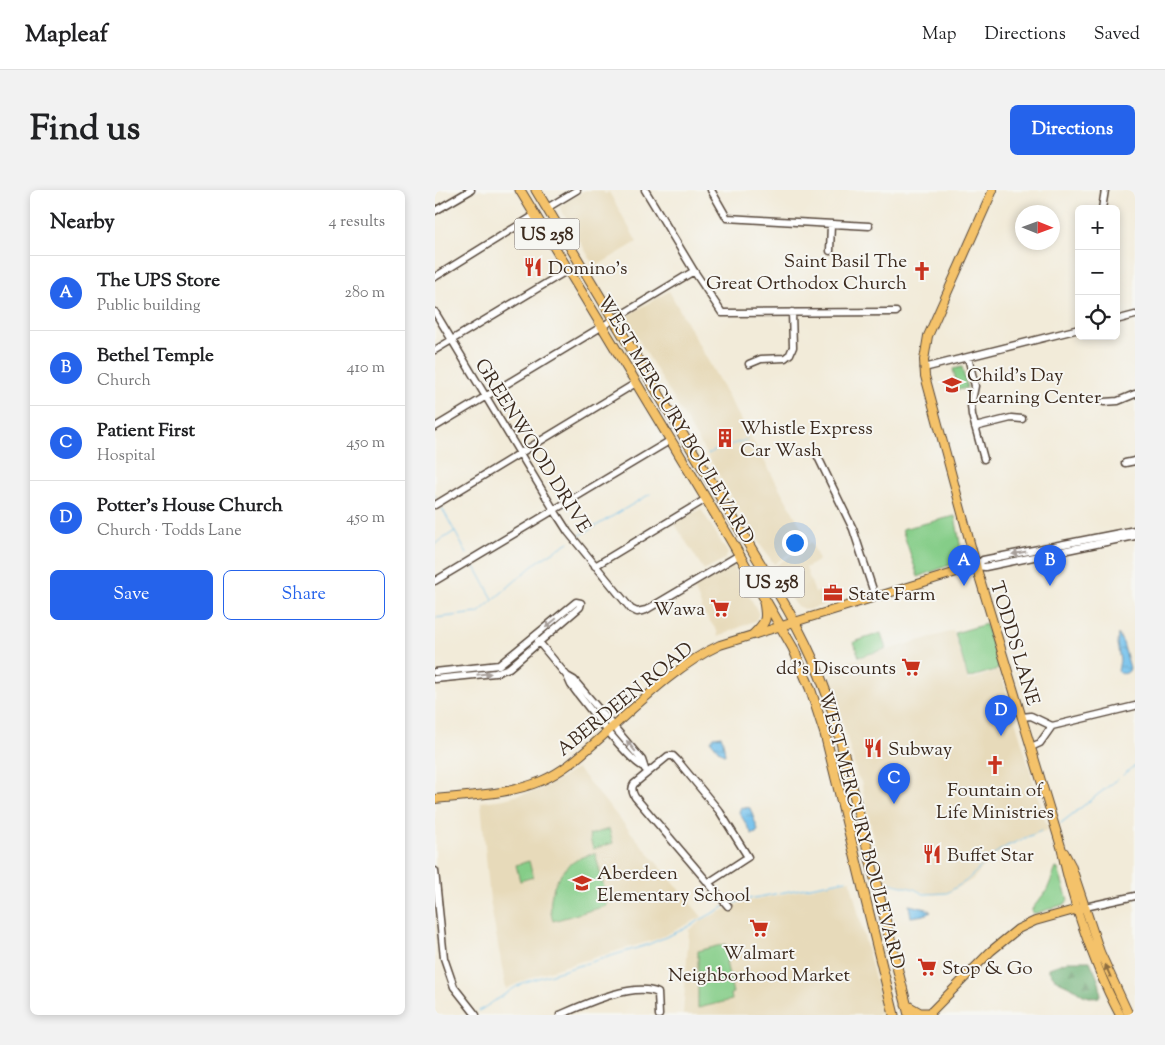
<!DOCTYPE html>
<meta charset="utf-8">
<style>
body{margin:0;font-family:"Sorts Mill Goudy",serif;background:#f2f2f2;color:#202124}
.controls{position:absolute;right:15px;top:15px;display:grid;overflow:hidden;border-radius:8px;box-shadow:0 2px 8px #0003}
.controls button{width:45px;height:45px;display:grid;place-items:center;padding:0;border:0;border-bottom:1px solid #e0e0e0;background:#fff;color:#202124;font:25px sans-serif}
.compass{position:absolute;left:580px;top:15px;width:45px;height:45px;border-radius:50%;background:#fff;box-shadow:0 2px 8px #0003;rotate:91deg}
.you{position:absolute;left:359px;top:352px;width:18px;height:18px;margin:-12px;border:4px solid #fff;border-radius:50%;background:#1a73e8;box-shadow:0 0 0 8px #1a73e833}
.badge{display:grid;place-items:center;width:32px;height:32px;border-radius:50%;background:#2563eb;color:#fff;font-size:16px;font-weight:700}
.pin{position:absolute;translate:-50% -41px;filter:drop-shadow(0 1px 2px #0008)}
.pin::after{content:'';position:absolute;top:26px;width:18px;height:15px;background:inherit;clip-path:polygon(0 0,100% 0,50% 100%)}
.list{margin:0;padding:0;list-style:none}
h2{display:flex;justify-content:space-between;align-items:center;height:65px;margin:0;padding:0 20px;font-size:21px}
h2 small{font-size:16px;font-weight:400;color:#757577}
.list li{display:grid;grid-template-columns:32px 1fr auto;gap:15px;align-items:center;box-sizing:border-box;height:75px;padding:0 20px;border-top:1px solid #e0e0e0}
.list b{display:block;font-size:19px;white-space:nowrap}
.list p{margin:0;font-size:16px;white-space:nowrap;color:#757577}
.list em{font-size:16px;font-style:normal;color:#757577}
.actions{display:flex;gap:10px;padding:15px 20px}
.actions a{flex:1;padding:11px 0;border:1px solid #2563eb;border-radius:8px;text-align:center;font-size:18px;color:#2563eb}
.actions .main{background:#2563eb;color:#fff}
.icon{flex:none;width:28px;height:28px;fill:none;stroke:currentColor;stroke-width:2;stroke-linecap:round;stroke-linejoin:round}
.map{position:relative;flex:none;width:700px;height:825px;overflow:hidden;border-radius:8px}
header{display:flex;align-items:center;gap:30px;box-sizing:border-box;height:70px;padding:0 25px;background:#fff;border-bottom:1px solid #e0e0e0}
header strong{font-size:24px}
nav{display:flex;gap:28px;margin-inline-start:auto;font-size:18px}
.intro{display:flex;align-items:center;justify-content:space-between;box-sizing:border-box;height:120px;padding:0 30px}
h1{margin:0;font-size:35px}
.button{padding:12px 22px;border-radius:8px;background:#2563eb;color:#fff;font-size:18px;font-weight:700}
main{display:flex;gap:30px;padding:0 30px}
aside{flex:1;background:#fff;border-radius:8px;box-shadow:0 2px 8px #0003}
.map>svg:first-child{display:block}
.built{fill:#e7daba}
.green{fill:#85cd88;stroke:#607c53}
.forest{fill:url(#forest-firs);stroke:#546d49}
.water{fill:url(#water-ripples);stroke:#567585}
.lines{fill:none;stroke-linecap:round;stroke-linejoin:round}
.stream{stroke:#71c0ec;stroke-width:1}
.minor-casing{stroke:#56473a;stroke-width:9}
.major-casing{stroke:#56473a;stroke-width:10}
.highway-casing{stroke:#56473a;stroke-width:11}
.minor{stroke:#fff;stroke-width:6}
.major{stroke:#f4c26a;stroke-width:8}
.highway{stroke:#f4c26a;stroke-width:9}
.oneway{fill:#a79f9a}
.oneway2{fill:#8e6e40}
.labels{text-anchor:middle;stroke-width:4;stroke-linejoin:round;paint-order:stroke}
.shield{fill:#f6f6f2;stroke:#73675e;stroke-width:1}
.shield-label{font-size:18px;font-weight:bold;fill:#3b2a1e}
.poi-label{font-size:19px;fill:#3b2a1e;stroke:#f6f6f2;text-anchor:start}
.street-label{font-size:19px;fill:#3b2a1e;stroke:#f6f6f2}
</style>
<header>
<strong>Mapleaf</strong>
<nav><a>Map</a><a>Directions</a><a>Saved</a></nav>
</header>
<div class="intro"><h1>Find us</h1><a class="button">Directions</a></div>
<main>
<aside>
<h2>Nearby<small>4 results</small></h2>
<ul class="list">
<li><span class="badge">A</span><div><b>The UPS Store</b><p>Public building</p></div><em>280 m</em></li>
<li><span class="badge">B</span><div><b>Bethel Temple</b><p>Church</p></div><em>410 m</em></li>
<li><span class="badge">C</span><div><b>Patient First</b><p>Hospital</p></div><em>450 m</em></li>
<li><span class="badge">D</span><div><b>Potter’s House Church</b><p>Church · Todds Lane</p></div><em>450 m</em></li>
</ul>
<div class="actions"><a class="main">Save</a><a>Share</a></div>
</aside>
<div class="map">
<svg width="700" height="825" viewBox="0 0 700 825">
<defs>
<pattern id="forest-firs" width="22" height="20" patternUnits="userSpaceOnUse" patternTransform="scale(1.25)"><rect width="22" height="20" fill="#6cb074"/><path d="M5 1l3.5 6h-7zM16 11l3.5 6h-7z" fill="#5a8f5f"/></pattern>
<pattern id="water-ripples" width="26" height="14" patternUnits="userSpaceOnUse" patternTransform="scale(1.25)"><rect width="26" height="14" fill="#71c0ec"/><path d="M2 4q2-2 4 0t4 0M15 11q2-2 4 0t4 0" fill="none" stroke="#5e9cbf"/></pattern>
</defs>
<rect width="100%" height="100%" fill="#f6f6f2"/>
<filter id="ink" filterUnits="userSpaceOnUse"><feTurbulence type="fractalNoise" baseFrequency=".02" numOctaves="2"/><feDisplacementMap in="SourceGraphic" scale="10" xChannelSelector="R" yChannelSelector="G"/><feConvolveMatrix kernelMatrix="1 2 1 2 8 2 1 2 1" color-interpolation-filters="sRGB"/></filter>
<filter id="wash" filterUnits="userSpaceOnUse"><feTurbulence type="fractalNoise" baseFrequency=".0096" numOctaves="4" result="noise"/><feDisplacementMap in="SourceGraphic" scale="20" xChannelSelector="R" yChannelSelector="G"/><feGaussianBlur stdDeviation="1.12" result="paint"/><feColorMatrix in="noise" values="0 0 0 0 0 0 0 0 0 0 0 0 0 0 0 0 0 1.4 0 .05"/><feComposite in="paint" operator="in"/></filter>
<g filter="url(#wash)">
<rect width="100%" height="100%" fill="#f2ebd9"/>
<path class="built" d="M150 0H167L170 4 174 2 202 52 160 77 124 16Z
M234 101 374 351 339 374 324 353 192 130 193 125Z
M266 319 293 363 290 369 269 380 239 333Z
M376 352 384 370 371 378 380 403 391 399 395 413 372 420 361 415 343 389 339 377 357 364Z
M298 375 324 424 321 430 283 447 282 441 269 423 259 398 268 391Z
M518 441 533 491 565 480 613 640 587 648 570 657 551 674 537 690 513 703 499 705 448 690 426 592 422 585 393 477Z
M142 578 267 727 222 749 113 781 87 791 71 799 55 711 46 612 69 609 103 600 125 589Z
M415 690 449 825H248L254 740 269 729 306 713Z"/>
<path class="green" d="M527 177 532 198 523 200 518 179Z
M520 326 528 370 483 387 467 339Z
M551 434 564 479 533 488 520 443Z
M446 443 451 459 424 467 419 452Z
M174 639 178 653 158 659 154 645Z
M160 663 173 712 171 716 118 731C110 707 122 680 145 668 149 666 155 665 160 663Z
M94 671 98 687 85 691 81 675Z
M621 678 623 679 633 710 630 714 602 723H597V719L612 700Z
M290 754 294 771 291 772 298 803H296L297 810 263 818V761Z"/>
<path class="forest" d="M634 771H655C659 781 669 797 664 807L658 808 648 805 638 798 621 790 614 781V778Z"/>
<path class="water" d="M683 444 688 453 695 478 694 481C691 484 686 485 683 481L685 470 682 454Z
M286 546 288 550 290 565 284 561 276 551 279 547Z
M306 617 315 618 323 640 321 643 317 644 304 622Z
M474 715 492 719 496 722 489 725 476 727Z"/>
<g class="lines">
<path class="stream" d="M273 264 285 258 314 249
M0 305 1 306
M7 318 32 364
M144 346 215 304
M0 354 20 341
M39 375 58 409
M0 428 43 423 102 372 134 352
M688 585 700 576
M626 633 683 589
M451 692 479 699 489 704 512 703 531 691 562 662 572 656 606 641
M296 714 309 710 411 690
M44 821 87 793 212 755 247 740 289 717"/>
</g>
</g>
<g filter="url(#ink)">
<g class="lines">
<g class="minor-casing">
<path id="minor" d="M210 0 259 81 287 123 461 122
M276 0 292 28 434 36
M112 18 142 0
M667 19 670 0
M0 21 36 0
M395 61 396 34
M0 87 100 25
M0 122 119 320 133 342 196 419 202 422 211 420 304 365
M681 130 700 125
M0 160 133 80
M533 167 540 196 536 215 537 225 549 269
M314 174 326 169 350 168 355 164 358 157 357 122
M489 178 644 139
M669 212 683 211 700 204
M0 237 259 81
M540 237 576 228 587 229
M383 267 418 339 440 406
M690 273 700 271
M0 315 201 193
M160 376 271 309
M541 376 548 370 700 340
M541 376 550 377 700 346
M0 391 236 250
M103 451 132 486 136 495C147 509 197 575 209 577
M0 482 64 475 141 412 146 413 145 417 74 478 60 483 0 489
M132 486 139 490 207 570 210 579
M587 527 596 526 617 536
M596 557 605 553 617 536 700 516
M0 681 9 768 19 797 41 825
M273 693 313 667 285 622 242 570 238 566H233L199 594C196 598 197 602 200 607L293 716
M650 717 700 706
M125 825C148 815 199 791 223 803L224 825"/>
</g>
<g class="major-casing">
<path id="major" d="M558 0 493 146 489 170 490 186 544 386 627 660C630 680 636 698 641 716 653 754 666 790 685 825
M0 609C35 605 73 605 106 591 127 582 144 567 162 551 198 519 241 475 285 455L541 376
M629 662 636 675 665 762 694 825
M493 825 556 761 583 739 600 731 650 717"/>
</g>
<g class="highway-casing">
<path id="highway" d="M85 0 294 347 358 458 375 498 390 544 459 825
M101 0 343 403C370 448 389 489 403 540L474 825
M319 444C332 431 332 429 329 412
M471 815 485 823H495"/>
</g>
<use href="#minor" class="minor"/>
<use href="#major" class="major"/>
<use href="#highway" class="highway"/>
</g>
<defs><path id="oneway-solid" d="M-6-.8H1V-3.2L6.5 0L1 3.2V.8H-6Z" transform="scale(1.25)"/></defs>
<g class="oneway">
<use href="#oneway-solid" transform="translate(584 363) rotate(169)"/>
<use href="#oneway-solid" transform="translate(116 433) rotate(140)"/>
<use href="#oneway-solid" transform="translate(49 484) rotate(-6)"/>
<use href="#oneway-solid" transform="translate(196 556) rotate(-129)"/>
</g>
<use class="oneway2" href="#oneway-solid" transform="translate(673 781) rotate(-113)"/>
</g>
<defs>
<g id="restaurant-bare" transform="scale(1.5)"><path d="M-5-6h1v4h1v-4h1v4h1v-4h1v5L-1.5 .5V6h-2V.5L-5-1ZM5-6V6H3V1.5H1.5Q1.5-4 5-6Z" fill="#c8321e" stroke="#f6f6f2" stroke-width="2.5" paint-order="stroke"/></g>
<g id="church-bare" transform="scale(1.5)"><path d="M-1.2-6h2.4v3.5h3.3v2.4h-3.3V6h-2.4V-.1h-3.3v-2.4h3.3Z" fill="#c8321e" stroke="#f6f6f2" stroke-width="2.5" paint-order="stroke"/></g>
<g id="school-bare" transform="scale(1.5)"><path d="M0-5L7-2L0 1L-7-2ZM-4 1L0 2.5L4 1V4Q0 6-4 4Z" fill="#c8321e" stroke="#f6f6f2" stroke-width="2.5" paint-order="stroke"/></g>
<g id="building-bare" transform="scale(1.5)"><path d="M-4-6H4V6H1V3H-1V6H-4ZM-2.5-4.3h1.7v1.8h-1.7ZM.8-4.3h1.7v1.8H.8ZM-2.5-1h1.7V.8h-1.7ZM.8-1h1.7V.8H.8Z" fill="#c8321e" stroke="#f6f6f2" stroke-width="2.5" paint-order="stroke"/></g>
<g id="office-bare" transform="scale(1.5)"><path d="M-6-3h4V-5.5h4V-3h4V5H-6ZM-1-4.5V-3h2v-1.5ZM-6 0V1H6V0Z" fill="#c8321e" stroke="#f6f6f2" stroke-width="2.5" paint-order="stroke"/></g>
<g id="supermarket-bare" transform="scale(1.5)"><path d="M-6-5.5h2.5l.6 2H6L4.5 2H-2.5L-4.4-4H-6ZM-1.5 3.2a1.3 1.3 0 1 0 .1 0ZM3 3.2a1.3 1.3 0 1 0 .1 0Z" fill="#c8321e" stroke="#f6f6f2" stroke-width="2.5" paint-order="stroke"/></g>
</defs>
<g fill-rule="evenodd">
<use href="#restaurant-bare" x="98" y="77"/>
<use href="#church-bare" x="487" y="81"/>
<use href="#school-bare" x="517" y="195"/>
<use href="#building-bare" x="290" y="248"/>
<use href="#office-bare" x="398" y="403"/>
<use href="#supermarket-bare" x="285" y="418"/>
<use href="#supermarket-bare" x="476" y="477"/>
<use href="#restaurant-bare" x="438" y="558"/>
<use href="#church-bare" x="560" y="575"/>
<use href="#restaurant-bare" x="497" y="664"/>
<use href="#school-bare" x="147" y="693"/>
<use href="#supermarket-bare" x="324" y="738"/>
<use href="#supermarket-bare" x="492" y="777"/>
</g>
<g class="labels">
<g class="shield">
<rect x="79.5" y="28.5" width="65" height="31" rx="4"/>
<rect x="304.5" y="376.5" width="65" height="31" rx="4"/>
</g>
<g class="shield-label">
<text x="112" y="50">US 258</text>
<text x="337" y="398">US 258</text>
</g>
<g class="poi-label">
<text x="472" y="77" text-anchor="end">Saint Basil The<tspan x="472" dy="22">Great Orthodox Church</tspan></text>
<text x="113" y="84">Domino's</text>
<text x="532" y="191">Child's Day<tspan x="532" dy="22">Learning Center</tspan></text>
<text x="305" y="244">Whistle Express<tspan x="305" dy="22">Car Wash</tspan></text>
<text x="413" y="410">State Farm</text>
<text x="270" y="425" text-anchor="end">Wawa</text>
<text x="461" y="484" text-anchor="end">dd's Discounts</text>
<text x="453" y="565">Subway</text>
<text x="560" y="606" text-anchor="middle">Fountain of<tspan x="560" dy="22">Life Ministries</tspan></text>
<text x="512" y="671">Buffet Star</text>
<text x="162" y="689">Aberdeen<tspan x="162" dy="22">Elementary School</tspan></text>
<text x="324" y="769" text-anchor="middle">Walmart<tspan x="324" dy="22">Neighborhood Market</tspan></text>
<text x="507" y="784">Stop &amp; Go</text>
</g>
<g class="street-label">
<text transform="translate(242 229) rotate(59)" y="7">WEST MERCURY BOULEVARD</text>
<text transform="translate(99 255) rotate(58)" y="7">GREENWOOD DRIVE</text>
<text transform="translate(581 453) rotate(73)" y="7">TODDS LANE</text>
<text transform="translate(189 508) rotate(-39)" y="7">ABERDEEN ROAD</text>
<text transform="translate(428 640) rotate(75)" y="7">WEST MERCURY BOULEVARD</text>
</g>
</g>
</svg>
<div class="controls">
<button>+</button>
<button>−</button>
<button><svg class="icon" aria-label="locate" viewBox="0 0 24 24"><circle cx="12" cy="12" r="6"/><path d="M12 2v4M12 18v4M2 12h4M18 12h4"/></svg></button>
</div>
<svg class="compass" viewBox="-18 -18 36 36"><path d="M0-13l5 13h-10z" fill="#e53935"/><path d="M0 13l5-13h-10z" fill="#757577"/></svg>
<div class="you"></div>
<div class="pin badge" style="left:529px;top:396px">A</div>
<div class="pin badge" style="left:615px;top:396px">B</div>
<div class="pin badge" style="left:459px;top:614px">C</div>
<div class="pin badge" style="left:566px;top:546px">D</div>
</div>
</main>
